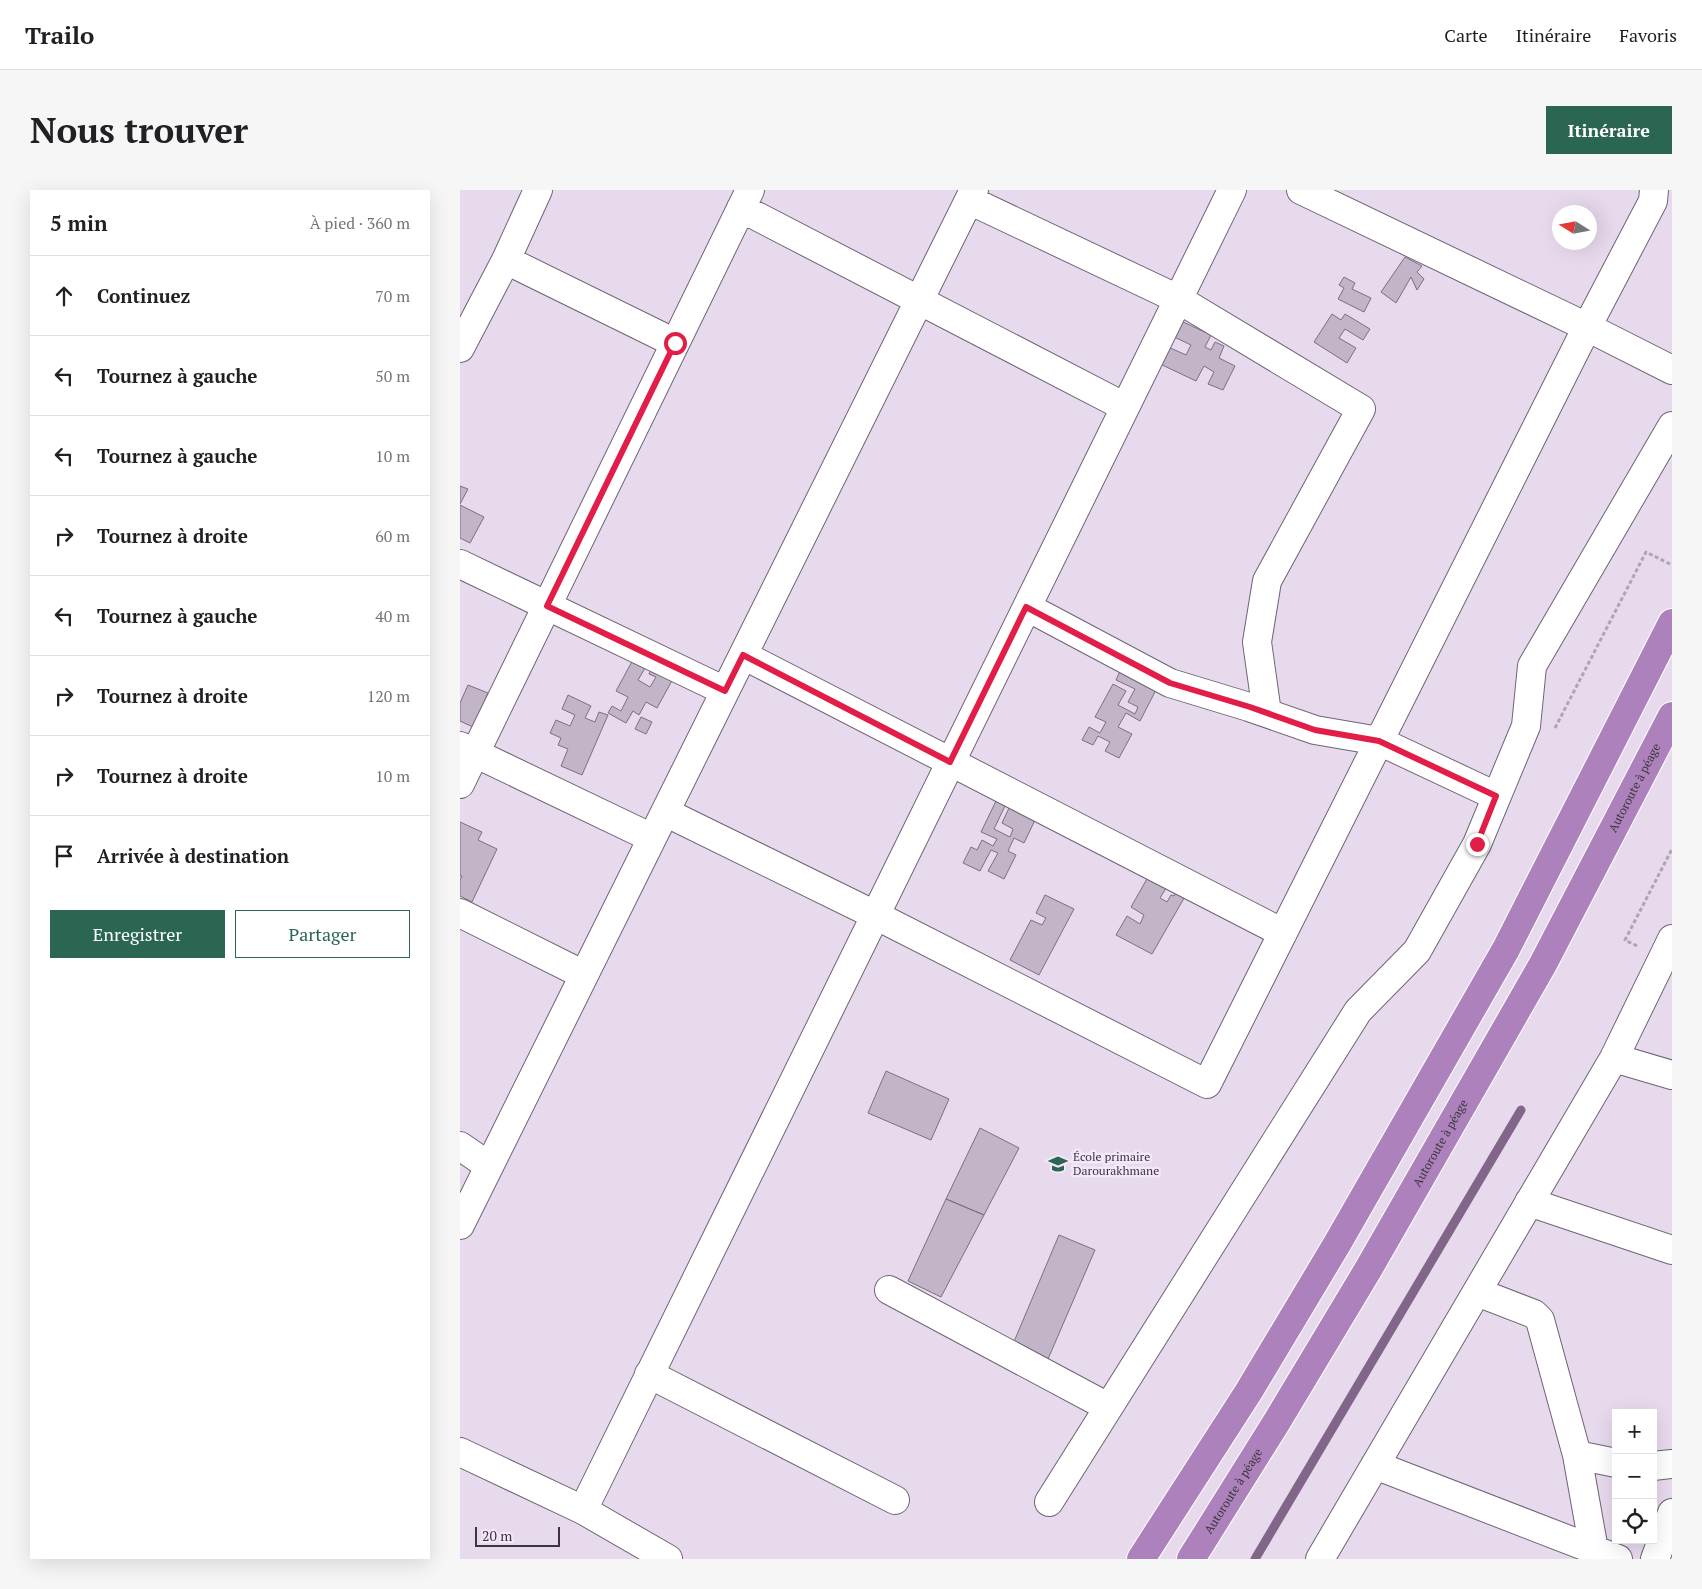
<!DOCTYPE html>
<html lang="fr">
<meta charset="utf-8">
<style>
body{margin:0;font-family:"PT Serif",serif;background:#f6f6f6;color:#202124}
.controls{position:absolute;right:15px;bottom:15px;display:grid;overflow:hidden;border-radius:0px;box-shadow:0 5px 20px #0002}
.controls button{width:45px;height:45px;display:grid;place-items:center;padding:0;border:0;border-bottom:1px solid #e0e0e0;background:#fff;color:#202124;font:25px sans-serif}
.compass{position:absolute;left:1092px;top:15px;width:45px;height:45px;border-radius:50%;background:#fff;box-shadow:0 5px 20px #0002;rotate:281deg}
.scale{position:absolute;left:15px;bottom:12px;width:85px;box-sizing:border-box;padding-left:5px;border:2px solid #3b363d;border-top:0;font-size:14px;line-height:18px;white-space:nowrap;color:#3b363d;-webkit-text-stroke:4px #f5e7fa;paint-order:stroke}
.stop{position:absolute;width:15px;height:15px;margin:-11px;border:4px solid #e11d48;border-radius:50%;background:#fff}
.stop.end{background:#e11d48;border-color:#fff;box-shadow:0 1px 5px #0008}
.list{margin:0;padding:0;list-style:none}
h2{display:flex;justify-content:space-between;align-items:center;height:65px;margin:0;padding:0 20px;font-size:21px}
h2 small{font-size:16px;font-weight:400;color:#757577}
.list li{display:grid;grid-template-columns:32px 1fr auto;gap:15px;align-items:center;box-sizing:border-box;height:80px;padding:0 20px;border-top:1px solid #e0e0e0}
.list b{display:block;font-size:19px;white-space:nowrap}
.list em{font-size:16px;font-style:normal;color:#757577}
.actions{display:flex;gap:10px;padding:15px 20px}
.actions a{flex:1;padding:11px 0;border:1px solid #2a6651;border-radius:0px;text-align:center;font-size:18px;color:#2a6651}
.actions .main{background:#2a6651;color:#fff}
.icon{flex:none;width:28px;height:28px;fill:none;stroke:currentColor;stroke-width:2;stroke-linecap:round;stroke-linejoin:round}
.map{position:relative;flex:none;width:1212px;height:1369px;overflow:hidden;border-radius:0px}
header{display:flex;align-items:center;gap:30px;box-sizing:border-box;height:70px;padding:0 25px;background:#fff;border-bottom:1px solid #e0e0e0}
header strong{font-size:24px}
nav{display:flex;gap:28px;margin-inline-start:auto;font-size:18px}
.intro{display:flex;align-items:center;justify-content:space-between;box-sizing:border-box;height:120px;padding:0 30px}
h1{margin:0;font-size:35px}
.button{padding:12px 22px;border-radius:0px;background:#2a6651;color:#fff;font-size:18px;font-weight:700}
main{display:flex;gap:30px;padding:0 30px}
aside{flex:1;background:#fff;border-radius:0px;box-shadow:0 5px 20px #0002}
.map>svg:first-child{display:block}
.lines{fill:none;stroke-linecap:round;stroke-linejoin:round}
.stream{stroke:#81668a;stroke-width:9}
.building{fill:#c3b5c8;stroke:#7c6f81}
.minor-casing{stroke:#706374;stroke-width:30}
.highway-casing{stroke:#fff;stroke-width:30}
.path{stroke:#afa4b3;stroke-width:3;stroke-dasharray:4 2.5;stroke-linecap:butt}
.minor{stroke:#fff;stroke-width:28}
.highway{stroke:#ad81bb;stroke-width:28}
.route{stroke:#e11d48;stroke-width:6}
.labels{text-anchor:middle;stroke-width:5;stroke-linejoin:round;paint-order:stroke}
.street-label{font-size:12px;fill:#3b363d;stroke:#f5e7fa}
.poi-label{font-size:12px;fill:#3b363d;stroke:#f5e7fa;text-anchor:start}
</style>
<header>
<strong>Trailo</strong>
<nav><a>Carte</a><a>Itinéraire</a><a>Favoris</a></nav>
</header>
<div class="intro"><h1>Nous trouver</h1><a class="button">Itinéraire</a></div>
<main>
<aside>
<h2>5 min<small>À pied · 360 m</small></h2>
<ul class="list">
<li><svg class="icon" aria-label="ahead" viewBox="0 0 24 24"><path d="M12 20V5M6 11l6-6 6 6"/></svg><div><b>Continuez</b></div><em>70 m</em></li>
<li><svg class="icon" aria-label="left" viewBox="0 0 24 24"><path d="M17 20v-9H6M10 6l-5 5 5 5"/></svg><div><b>Tournez à gauche</b></div><em>50 m</em></li>
<li><svg class="icon" aria-label="left" viewBox="0 0 24 24"><path d="M17 20v-9H6M10 6l-5 5 5 5"/></svg><div><b>Tournez à gauche</b></div><em>10 m</em></li>
<li><svg class="icon" aria-label="right" viewBox="0 0 24 24"><path d="M7 20v-9h11M14 6l5 5-5 5"/></svg><div><b>Tournez à droite</b></div><em>60 m</em></li>
<li><svg class="icon" aria-label="left" viewBox="0 0 24 24"><path d="M17 20v-9H6M10 6l-5 5 5 5"/></svg><div><b>Tournez à gauche</b></div><em>40 m</em></li>
<li><svg class="icon" aria-label="right" viewBox="0 0 24 24"><path d="M7 20v-9h11M14 6l5 5-5 5"/></svg><div><b>Tournez à droite</b></div><em>120 m</em></li>
<li><svg class="icon" aria-label="right" viewBox="0 0 24 24"><path d="M7 20v-9h11M14 6l5 5-5 5"/></svg><div><b>Tournez à droite</b></div><em>10 m</em></li>
<li><svg class="icon" aria-label="arrive" viewBox="0 0 24 24"><path d="M6 21V4h12l-3 4 3 4H6"/></svg><div><b>Arrivée à destination</b></div></li>
</ul>
<div class="actions"><a class="main">Enregistrer</a><a>Partager</a></div>
</aside>
<div class="map">
<svg width="1212" height="1369" viewBox="0 0 1212 1369">
<rect width="100%" height="100%" fill="#e8daed"/>
<g class="lines">
<path class="stream" d="M795 1369 1061 920"/>
</g>
<path class="building" d="M945 67 962 76 957 82 964 89 957 100 951 87 936 113 921 102Z
M884 87 895 93 892 99 911 108 904 122 878 109 884 98 879 95Z
M872 124 881 130 885 124 910 139 903 150 885 139 879 148 896 158 887 173 854 152Z
M717 129 751 145 745 157 751 160 755 152 764 156 759 168 775 176 763 200 748 194 754 182 744 176 736 191 698 173 706 156 726 165 731 155 710 145Z
M0 296 8 299 0 314Z
M0 315 24 327 10 353 0 348Z
M175 466 188 473 178 490 190 497 196 487 189 484 195 472 214 487 197 518 186 512 179 525 173 521 166 533 148 523 152 516 161 521 168 507 156 501Z
M660 481 696 500 680 531 666 523 658 537 672 544 659 568 645 561 650 552 638 546 633 555 622 550 629 537 640 543 646 532 635 527 653 494 666 501 658 515 675 524 678 517 668 512 675 499 656 490Z
M8 495 28 503 13 537 0 531V513Z
M108 505 131 516 125 528 135 532 139 522 148 525 122 585 101 576 108 559 98 555 101 548 90 543 96 530 110 536 115 525 102 519Z
M181 527 192 532 186 544 175 539Z
M536 611 545 616 534 639 550 647 553 639 542 633 550 616 576 628 564 653 554 648 548 661 556 665 544 689 528 681 538 663 531 660 520 681 503 673 511 657 517 660 522 650 533 656 537 649 521 642Z
M0 632 22 642 18 650 37 659 12 712 0 706V690L2 686H0Z
M692 680 711 690 700 708 707 712 711 705 714 706 718 698 727 703 692 764 656 745 667 726 680 734 684 725 671 717Z
M585 705 614 719 579 785 550 770 571 730 582 735 586 728 576 723Z
M426 881 489 909 471 950 408 923Z
M520 938 559 958 524 1025 486 1009Z
M486 1009 524 1025 481 1107 448 1091Z
M599 1045 635 1060 588 1169 553 1154Z"/>
<g class="lines">
<g class="minor-casing">
<path id="minor" d="M841 0 1127 137 1212 180
M509 10 718 109 901 219 807 391 797 452 807 523
M281 18 665 217
M46 70 215 153
M0 158 46 70 78 0
M0 374 265 501
M567 417 710 493 789 517 855 540 919 551 1036 606
M283 465 823 743
M0 556 192 648
M0 594 290 0
M205 622 415 725 747 894 1127 137 1193 11 1194 0
M0 723 124 785
M1154 868 1212 885
M0 956 29 976
M1069 1012 1212 1060
M0 1035 514 0
M429 1100 648 1217
M1017 1102 1074 1124 1080 1130 1117 1265 1134 1360
M189 1184 435 1310
M0 1262 123 1320 208 1369
M1117 1265 1156 1273
M915 1275 1158 1369
M1193 1276 1212 1274
M589 1312 898 821 957 761 1017 654 1066 536 1072 476 1212 236
M123 1320 772 0
M860 1369 1154 868 1212 749
M1195 1369 1212 1323"/>
</g>
<g class="highway-casing">
<g id="highway">
<path d="M681 1369 789 1201 877 1054 1046 759 1212 433"/>
<path id="s1" d="M731 1369 816 1233 909 1078 1083 774 1212 526"/>
</g>
</g>
<path class="path" d="M1095 538 1186 362 1212 375
M1177 756 1165 750 1212 659"/>
<use href="#minor" class="minor"/>
<use href="#highway" class="highway"/>
</g>
<g class="lines">
<path class="route" d="M215 153 87 416 265 501 283 465 490 572 566 417 710 493 790 517 855 540 919 551 1036 606 1017 654"/>
</g>
<defs>
<g id="school-bare" transform="scale(1.5)"><path d="M0-5L7-2L0 1L-7-2ZM-4 1L0 2.5L4 1V4Q0 6-4 4Z" fill="#2a6651" stroke="#f5e7fa" stroke-width="2.5" paint-order="stroke"/></g>
</defs>
<g fill-rule="evenodd">
<use href="#school-bare" x="598" y="974"/>
</g>
<g class="labels">
<g class="street-label">
<text dy="4" stroke="none"><textPath href="#s1" startOffset="890">Autoroute à péage</textPath></text>
<text dy="4" stroke="none"><textPath href="#s1" startOffset="485">Autoroute à péage</textPath></text>
<text dy="4" stroke="none"><textPath href="#s1" startOffset="80">Autoroute à péage</textPath></text>
</g>
<g class="poi-label">
<text x="613" y="971">École primaire<tspan x="613" dy="14">Darourakhmane</tspan></text>
</g>
</g>
</svg>
<div class="controls">
<button>+</button>
<button>−</button>
<button><svg class="icon" aria-label="locate" viewBox="0 0 24 24"><circle cx="12" cy="12" r="6"/><path d="M12 2v4M12 18v4M2 12h4M18 12h4"/></svg></button>
</div>
<svg class="compass" viewBox="-18 -18 36 36"><path d="M0-13l5 13h-10z" fill="#e53935"/><path d="M0 13l5-13h-10z" fill="#757577"/></svg>
<div class="scale">20 m</div>
<div class="stop" style="left:215px;top:153px"></div>
<div class="stop end" style="left:1017px;top:654px"></div>
</div>
</main>
